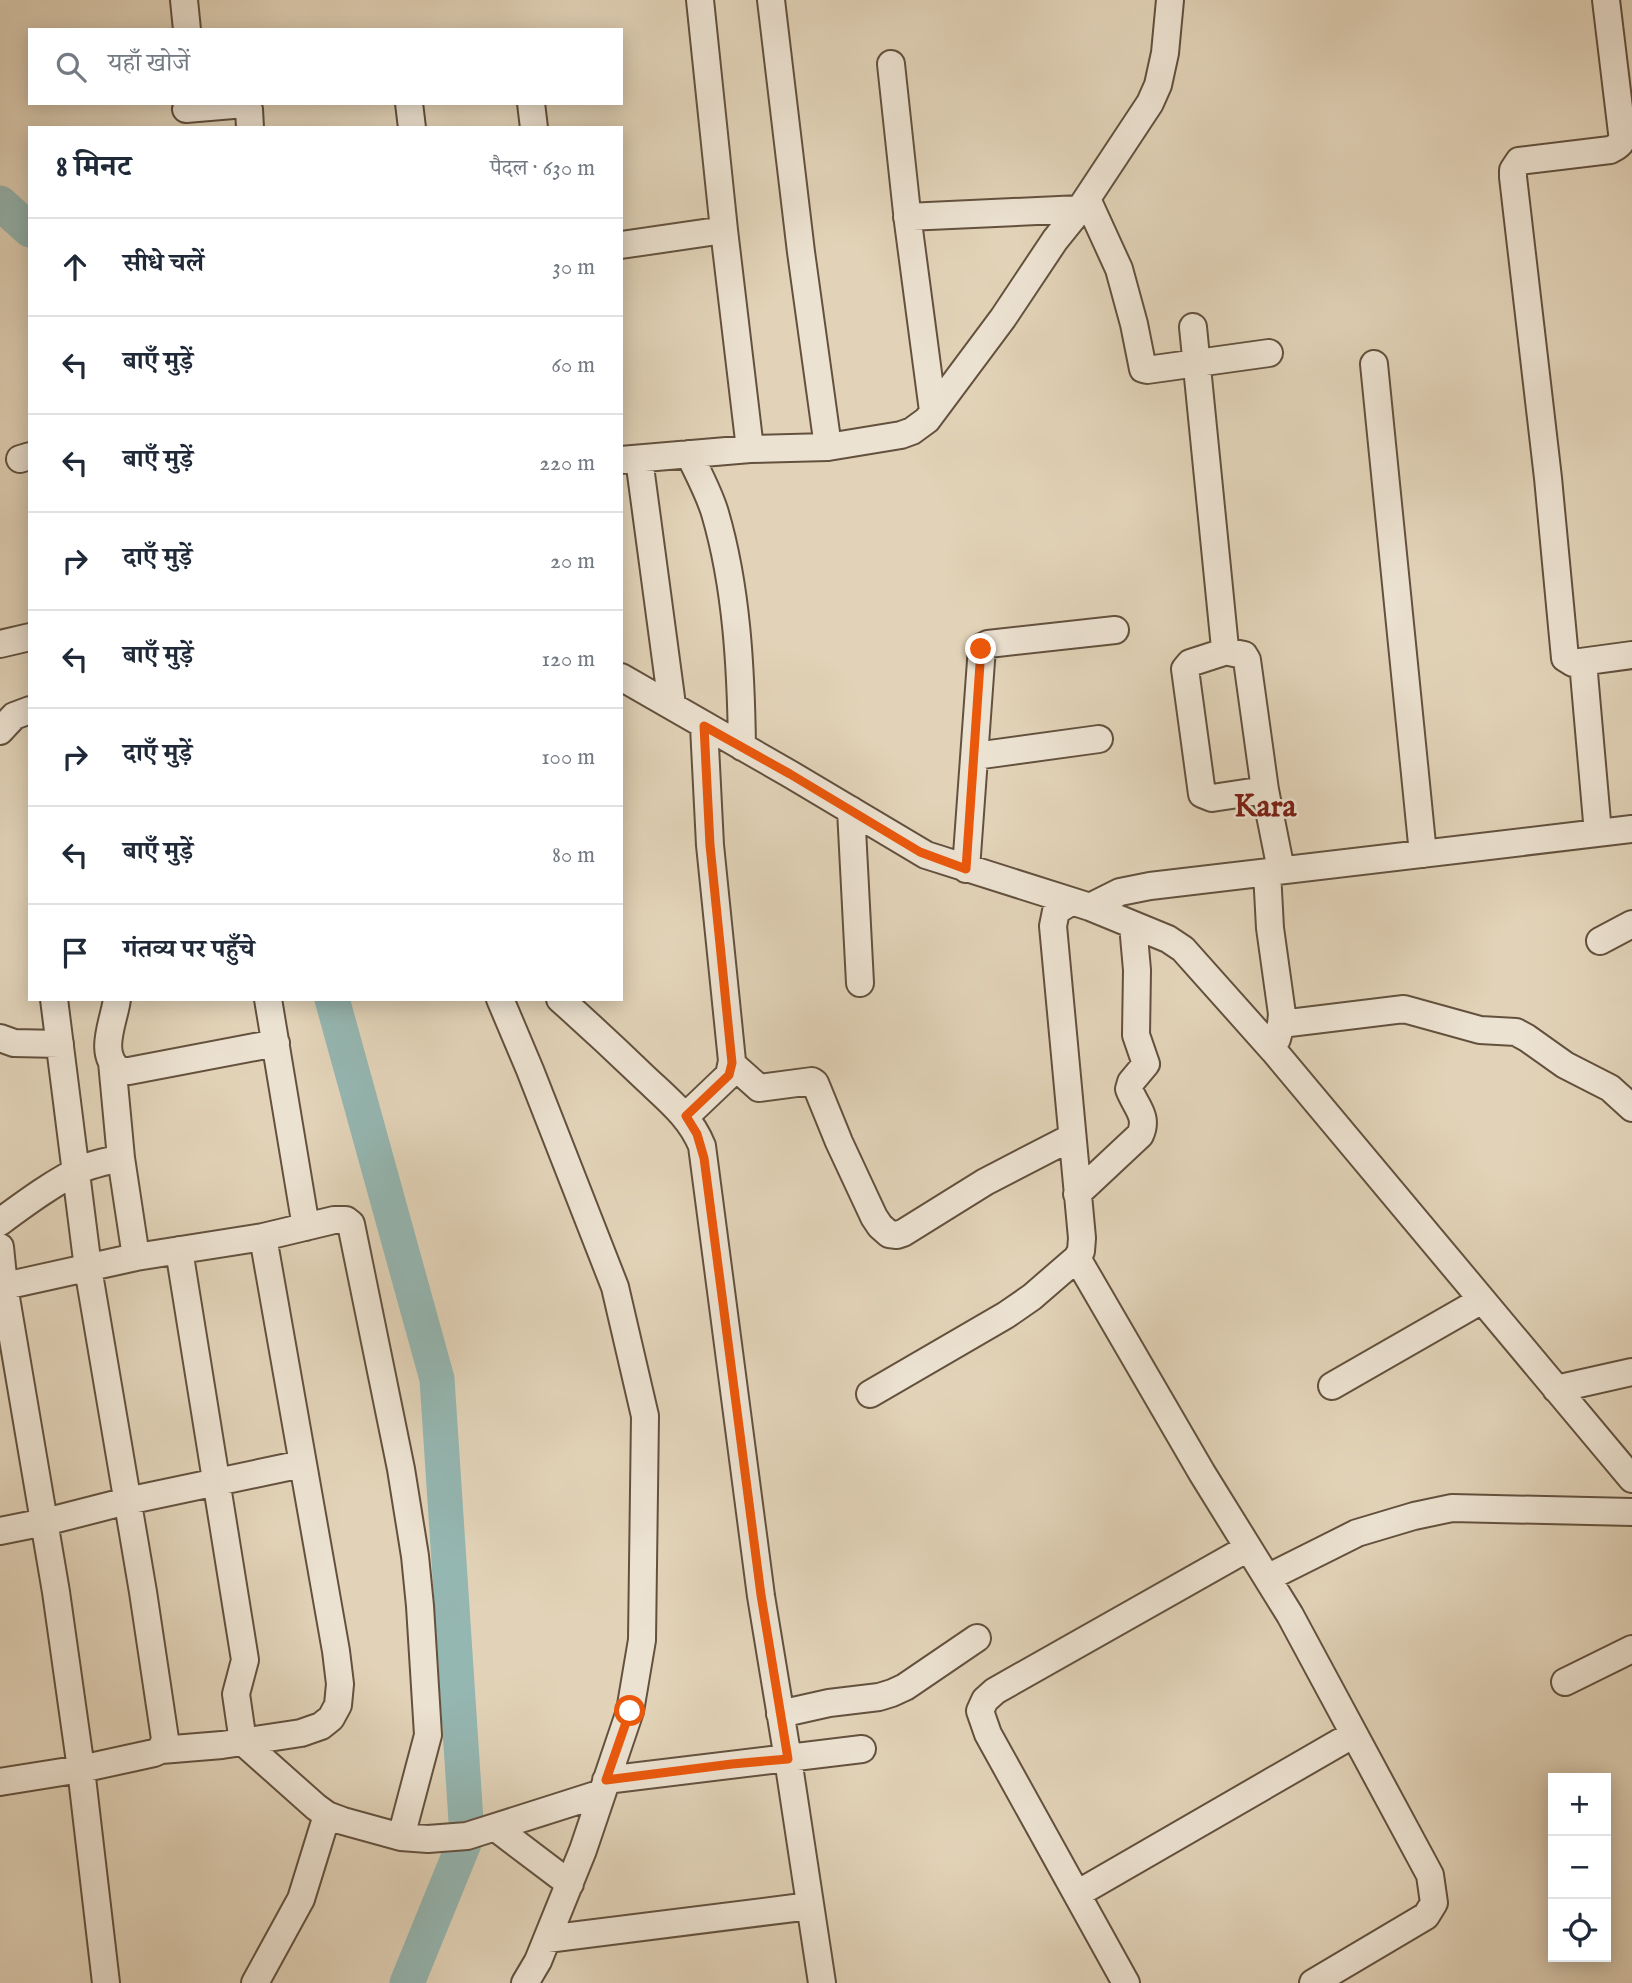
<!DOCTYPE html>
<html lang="hi">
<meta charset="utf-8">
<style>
body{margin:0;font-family:"IM FELL English","Noto Serif Devanagari",serif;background:#f2f2f3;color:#1f2937}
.controls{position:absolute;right:21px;bottom:21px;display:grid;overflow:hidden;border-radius:0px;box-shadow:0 4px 18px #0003}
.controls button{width:63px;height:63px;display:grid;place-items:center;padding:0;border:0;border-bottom:2px solid #e0e1e3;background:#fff;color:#1f2937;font:35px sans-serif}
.stop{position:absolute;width:21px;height:21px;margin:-16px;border:5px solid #ea580c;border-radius:50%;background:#fff}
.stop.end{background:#ea580c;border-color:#fff;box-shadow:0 2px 7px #0008}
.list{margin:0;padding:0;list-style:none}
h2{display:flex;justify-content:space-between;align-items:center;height:91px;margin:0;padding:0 28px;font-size:30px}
h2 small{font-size:23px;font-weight:400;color:#747a83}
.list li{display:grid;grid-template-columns:46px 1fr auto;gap:21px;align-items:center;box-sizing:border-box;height:98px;padding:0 28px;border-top:2px solid #e0e1e3}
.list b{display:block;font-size:26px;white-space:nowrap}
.list em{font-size:23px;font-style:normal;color:#747a83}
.icon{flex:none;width:38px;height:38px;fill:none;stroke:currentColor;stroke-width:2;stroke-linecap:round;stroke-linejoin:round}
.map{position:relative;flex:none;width:1632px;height:1983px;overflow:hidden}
.search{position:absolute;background:#fff;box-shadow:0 4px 18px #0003;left:28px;top:28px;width:595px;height:77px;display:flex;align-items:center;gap:18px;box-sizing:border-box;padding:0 24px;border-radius:0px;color:#747a83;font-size:26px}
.panel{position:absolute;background:#fff;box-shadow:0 4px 18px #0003;left:28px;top:126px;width:595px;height:875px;border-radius:0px}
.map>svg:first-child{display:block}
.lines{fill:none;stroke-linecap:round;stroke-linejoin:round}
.river{stroke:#95b7b2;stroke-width:35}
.minor-casing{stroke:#63513e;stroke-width:30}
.minor{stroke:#ece2d1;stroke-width:26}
.route{stroke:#ea580c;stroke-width:9}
.labels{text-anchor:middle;stroke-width:5;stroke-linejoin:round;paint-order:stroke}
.quarter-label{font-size:32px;font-weight:bold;fill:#7a1f14;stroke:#ece2d1}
</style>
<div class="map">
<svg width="1632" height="1983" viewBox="0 0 1632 1983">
<rect width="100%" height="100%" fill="#e2d3b8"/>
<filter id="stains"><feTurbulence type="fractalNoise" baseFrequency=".00286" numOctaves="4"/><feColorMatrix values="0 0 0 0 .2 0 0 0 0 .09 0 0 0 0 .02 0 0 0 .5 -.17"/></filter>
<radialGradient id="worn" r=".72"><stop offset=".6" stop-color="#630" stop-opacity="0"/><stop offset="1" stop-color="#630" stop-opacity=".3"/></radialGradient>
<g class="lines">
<path class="river" d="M0 203 30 230
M332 999 437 1379 467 1836 407 1983"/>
<g class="minor-casing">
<path id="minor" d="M184 0 187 30
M700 0 724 230 750 449
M771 0 801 252 828 447
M1606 0 1622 133C1623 143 1619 146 1610 150L1519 161 1513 170V177L1548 478 1565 658 1573 663 1632 655
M891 64 908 222 933 411
M409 103 412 128
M531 103 534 128
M186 109 245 104 249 109 250 128
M1087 199 1119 269 1134 324 1143 369 1147 370 1269 353
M907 217 1080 209
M621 245 724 230
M1193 327 1225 648 1229 652 1244 655 1247 660 1265 790 1281 870
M1374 364 1423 854
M689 454C698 473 709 493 715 513 737 588 741 670 742 747
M20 459 30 456
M639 459 672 705
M621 460 750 449 828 447 901 435 912 431 927 420 1003 318 1055 240 1080 209 1150 103 1158 85 1165 53 1170 0
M0 644 30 637
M1227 651 1190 663 1185 669 1202 794 1212 798 1265 790
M1583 662 1598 833
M621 677 790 774 926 855 1090 907 1168 939 1183 949 1274 1051 1632 1479
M0 731 14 716 30 710
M975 756 1099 739
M851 810 860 983
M966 869 982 647 988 644 1115 630
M1267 872 1270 928 1282 1014 1281 1024 1277 1039
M1090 907 1120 892 1150 886 1632 829
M1600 941 1632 924
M117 999C114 1022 97 1054 120 1071H129L276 1043
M268 999 306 1227
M500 999 530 1070 615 1287 645 1416 642 1640 630 1711 583 1850 538 1961 525 1983
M560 999C588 1024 616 1050 643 1076 666 1098 690 1116 702 1146L761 1596 788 1759 822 1983
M1281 1024 1404 1009 1480 1030 1516 1032 1527 1038 1565 1065 1610 1088 1632 1108
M0 1038 14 1043 60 1044
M112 1062 121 1158 136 1257
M732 1064 759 1088 812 1081 815 1083 839 1142 874 1217 880 1226 889 1234 897 1235 903 1233 985 1182 1072 1137
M686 1116 729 1075 732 1061 710 845 704 726
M1077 1194 1140 1135C1149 1116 1135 1106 1129 1089L1131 1082 1146 1064 1136 1035 1137 970 1133 925
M0 1222C23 1205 58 1179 84 1168 96 1163 109 1161 121 1158
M0 1247 4 1286 56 1592 81 1769 106 1983
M179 1250 245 1660 236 1694 243 1742 316 1807 327 1815 343 1821 401 1837 428 1839 467 1836 602 1793
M1077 1258 1202 1473 1290 1615 1430 1875 1434 1903 1426 1916 1313 1983
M0 1287 136 1257 263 1237 334 1220H346L351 1224 401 1469 415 1556 420 1606 428 1735 401 1837
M1332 1386 1482 1300
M1556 1389 1632 1372
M870 1394 1006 1315 1032 1297 1077 1258 1081 1251 1082 1238 1053 926 1056 911 1071 902
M0 1531 45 1522 127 1501 302 1464
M1267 1578 1357 1533 1414 1516 1452 1508 1632 1512
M1565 1682 1632 1649
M780 1714 829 1703 879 1697 892 1693 905 1687 977 1638
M161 1750 222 1745 301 1733 321 1726 331 1718 338 1705 340 1684 336 1651 263 1237
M606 1780 862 1749
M0 1782 81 1769 154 1753 161 1750 165 1739 143 1592 88 1268 54 999
M496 1828 570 1884
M1077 1894 1354 1734
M547 1939 810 1906
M255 1983 301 1899 327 1815
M1126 1983 988 1734 980 1711 985 1700 995 1691 1248 1548"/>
</g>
<use href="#minor" class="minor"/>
</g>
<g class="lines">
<path class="route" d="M630 1711 606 1780 732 1764 788 1759 761 1595 704 1158 697 1134 686 1116 729 1075 732 1063 710 845 704 726 790 774 920 852 966 869 981 649"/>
</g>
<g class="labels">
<g class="quarter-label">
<text x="1265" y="816">Kara</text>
</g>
</g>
<rect width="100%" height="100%" filter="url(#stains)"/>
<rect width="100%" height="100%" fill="url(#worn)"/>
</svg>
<div class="controls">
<button>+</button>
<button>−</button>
<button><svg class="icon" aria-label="locate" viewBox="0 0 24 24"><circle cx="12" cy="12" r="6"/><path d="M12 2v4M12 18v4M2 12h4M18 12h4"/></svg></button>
</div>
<div class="stop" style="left:630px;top:1711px"></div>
<div class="stop end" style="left:981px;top:649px"></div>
<div class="search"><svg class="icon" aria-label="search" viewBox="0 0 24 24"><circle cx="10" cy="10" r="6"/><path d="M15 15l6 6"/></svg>यहाँ खोजें</div>
<section class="panel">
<h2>8 मिनट<small>पैदल · 630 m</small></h2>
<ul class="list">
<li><svg class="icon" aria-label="ahead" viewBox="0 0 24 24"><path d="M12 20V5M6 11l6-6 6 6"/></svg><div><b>सीधे चलें</b></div><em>30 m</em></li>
<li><svg class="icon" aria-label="left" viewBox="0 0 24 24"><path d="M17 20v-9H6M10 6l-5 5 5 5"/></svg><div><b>बाएँ मुड़ें</b></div><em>60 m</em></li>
<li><svg class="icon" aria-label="left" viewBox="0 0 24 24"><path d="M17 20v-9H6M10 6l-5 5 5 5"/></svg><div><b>बाएँ मुड़ें</b></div><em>220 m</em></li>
<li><svg class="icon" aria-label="right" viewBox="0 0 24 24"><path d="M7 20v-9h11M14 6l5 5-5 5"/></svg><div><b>दाएँ मुड़ें</b></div><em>20 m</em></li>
<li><svg class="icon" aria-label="left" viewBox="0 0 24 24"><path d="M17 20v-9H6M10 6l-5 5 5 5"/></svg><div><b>बाएँ मुड़ें</b></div><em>120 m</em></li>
<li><svg class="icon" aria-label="right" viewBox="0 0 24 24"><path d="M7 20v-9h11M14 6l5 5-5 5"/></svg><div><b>दाएँ मुड़ें</b></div><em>100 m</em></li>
<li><svg class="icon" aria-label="left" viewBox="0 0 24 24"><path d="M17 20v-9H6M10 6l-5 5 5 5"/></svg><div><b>बाएँ मुड़ें</b></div><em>80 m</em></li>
<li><svg class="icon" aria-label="arrive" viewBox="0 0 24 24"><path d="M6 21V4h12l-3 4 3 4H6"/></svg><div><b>गंतव्य पर पहुँचे</b></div></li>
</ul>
</section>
</div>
